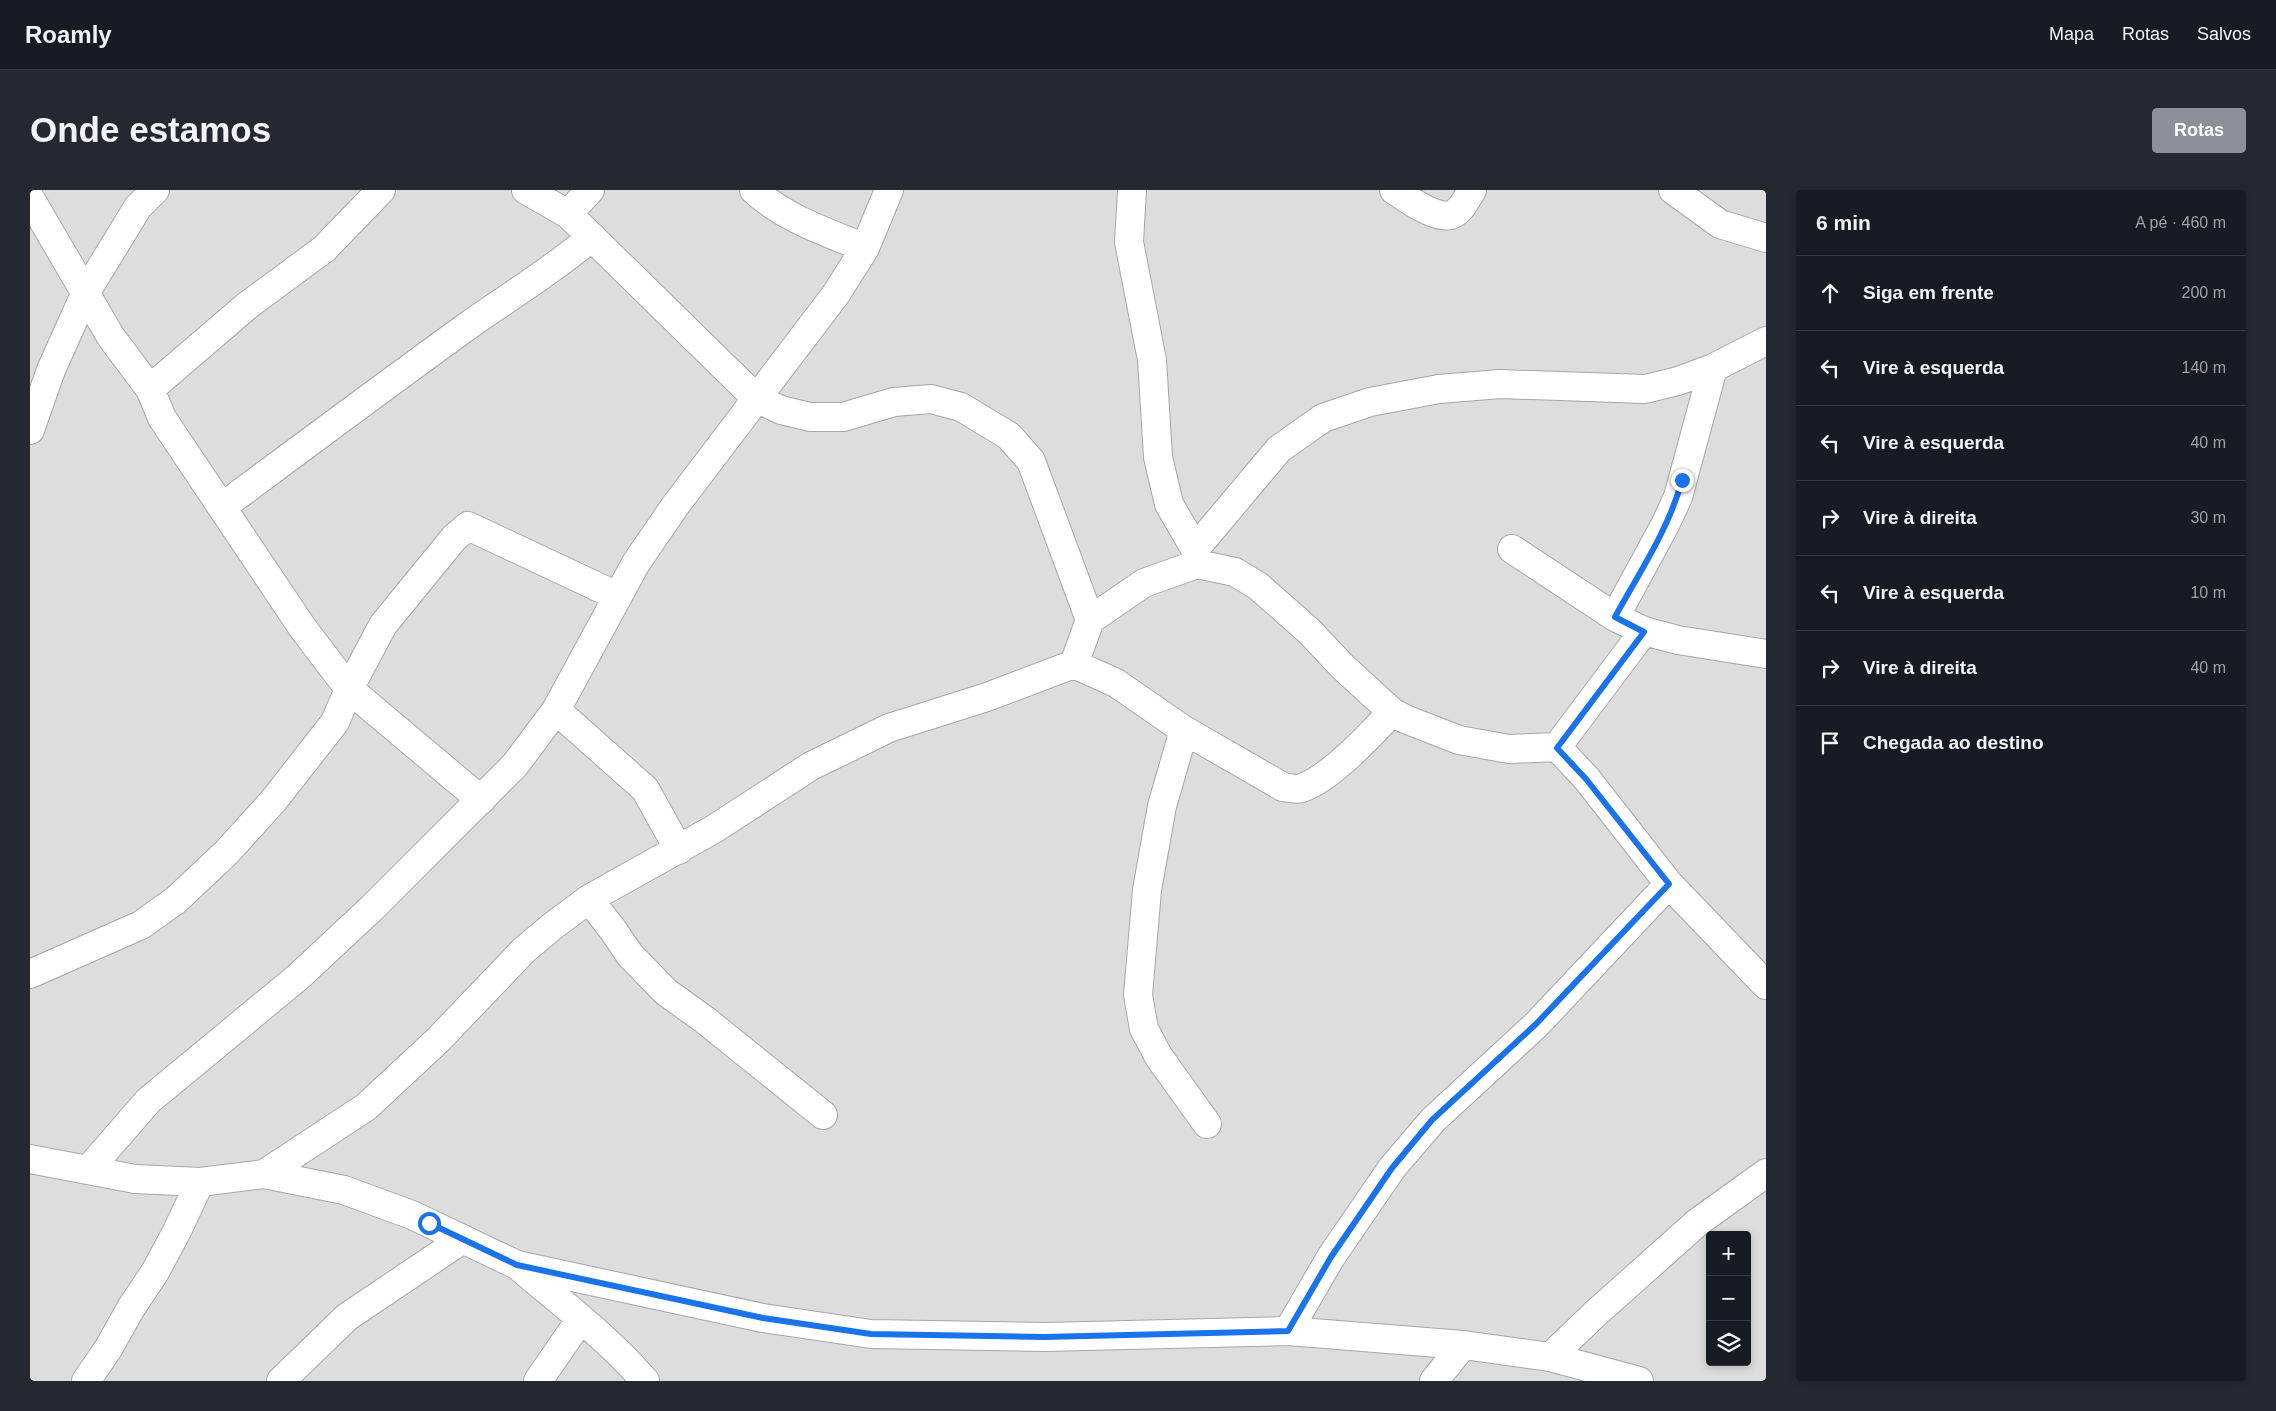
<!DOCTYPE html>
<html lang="pt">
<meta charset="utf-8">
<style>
body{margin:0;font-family:Arial,sans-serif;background:#242831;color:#f1f3f6}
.controls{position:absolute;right:15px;bottom:15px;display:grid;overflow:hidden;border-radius:5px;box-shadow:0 2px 8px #0003}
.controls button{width:45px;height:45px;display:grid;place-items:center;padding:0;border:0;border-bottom:1px solid #363941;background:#171b24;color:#f1f3f6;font:25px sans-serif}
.stop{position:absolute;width:15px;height:15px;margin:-11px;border:4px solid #1a73e8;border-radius:50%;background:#fff}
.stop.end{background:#1a73e8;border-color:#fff;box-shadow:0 1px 5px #0008}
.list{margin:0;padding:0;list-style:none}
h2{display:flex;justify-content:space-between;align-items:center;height:65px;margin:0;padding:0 20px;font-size:21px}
h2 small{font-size:16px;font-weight:400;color:#9ea1a6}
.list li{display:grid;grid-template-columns:32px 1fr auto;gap:15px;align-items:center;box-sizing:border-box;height:75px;padding:0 20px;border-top:1px solid #363941}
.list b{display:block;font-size:19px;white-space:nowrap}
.list em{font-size:16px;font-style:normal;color:#9ea1a6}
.icon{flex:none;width:28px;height:28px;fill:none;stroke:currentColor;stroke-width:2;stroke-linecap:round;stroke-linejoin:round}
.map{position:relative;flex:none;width:1736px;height:1191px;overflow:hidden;border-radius:5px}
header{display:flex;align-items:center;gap:30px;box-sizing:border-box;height:70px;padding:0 25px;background:#171b24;border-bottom:1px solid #363941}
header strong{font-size:24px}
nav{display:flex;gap:28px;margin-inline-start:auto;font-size:18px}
.intro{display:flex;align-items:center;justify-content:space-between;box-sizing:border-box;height:120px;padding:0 30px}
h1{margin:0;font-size:35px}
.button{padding:12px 22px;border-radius:5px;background:#8c9099;color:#fff;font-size:18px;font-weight:700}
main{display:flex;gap:30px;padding:0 30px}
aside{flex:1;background:#171b24;border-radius:5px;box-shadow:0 2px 8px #0003}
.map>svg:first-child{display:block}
.residential{fill:#dedddd;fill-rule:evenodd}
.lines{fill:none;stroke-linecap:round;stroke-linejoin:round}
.minor-casing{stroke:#a7a7a7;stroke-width:30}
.tertiary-casing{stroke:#a7a7a7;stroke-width:30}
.minor{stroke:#fff;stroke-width:28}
.tertiary{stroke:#fff;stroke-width:28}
.route{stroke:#1a73e8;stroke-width:6}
</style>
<header>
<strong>Roamly</strong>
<nav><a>Mapa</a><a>Rotas</a><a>Salvos</a></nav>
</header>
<div class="intro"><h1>Onde estamos</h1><a class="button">Rotas</a></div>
<main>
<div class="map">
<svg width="1736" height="1191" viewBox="0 0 1736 1191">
<rect width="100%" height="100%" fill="#f1ece7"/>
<path class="residential" d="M0 0H1736V1191H0ZM1680 1045H1717V1172H1680Z"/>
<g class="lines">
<g class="minor-casing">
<path id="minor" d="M496 0 538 24 726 208 751 220 780 227H813L864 212 901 209 931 217 979 246 1001 271 1060 430
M724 0C755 29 797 42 835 58
M1102 0 1099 52 1122 170 1128 267 1139 314 1165 359 1167 374
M1364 0C1376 8 1409 32 1423 24 1432 20 1437 8 1442 0
M1643 0 1690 34 1736 48
M0 8 81 147 120 199 132 228 272 437 319 499 451 610
M538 24 560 0
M120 199 218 115 294 59 351 0
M0 240 21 180 56 102 108 17 125 0
M192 317C274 256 356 195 439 135 480 106 523 80 562 47
M1165 359 1249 259 1293 228 1340 212 1409 199 1470 194 1615 199 1648 191 1683 178 1736 151
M1482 359 1585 427 1614 441 1648 450 1736 464
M1585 427 1635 335 1648 307 1683 178
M1044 474 1086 493 1154 540 1253 597C1259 598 1267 600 1272 598 1302 587 1340 545 1362 522
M526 520 615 599 649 660
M1154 540 1132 616 1117 700 1108 805 1114 839 1129 867 1177 934
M1527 557 1614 441
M559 709 583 740 600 765 636 802 675 830 793 925
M0 784 111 735 146 710 197 662 244 610 305 532 319 499 353 435 424 348 438 336 587 406
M59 979 118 911 268 787 342 718 485 575 526 520 606 373 645 316 806 104 835 58 859 0
M234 984 336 917 408 850 494 760 524 735 559 709 684 639 781 576 859 538 957 507 1044 474 1060 430 1114 393 1167 374 1205 382 1228 396 1279 441 1312 476 1362 522 1375 529 1429 550 1479 559 1527 557 1557 589 1639 694 1736 795
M487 1075C530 1112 578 1148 615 1191
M1258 1141 1301 1067 1362 978 1403 930 1506 835 1639 694
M1520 1167 1566 1123 1668 1032 1736 983
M56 1191 78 1159 101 1118 125 1082 147 1041 170 992
M251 1191 317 1127 433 1049
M508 1191 550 1130
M1404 1191 1433 1155"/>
</g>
<g class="tertiary-casing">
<path id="tertiary" d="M0 969 105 989 170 992 234 984 314 1000 382 1025 487 1075 733 1128 841 1144 1015 1147 1258 1141 1433 1155 1520 1167 1609 1191"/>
</g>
<use href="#minor" class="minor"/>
<use href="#tertiary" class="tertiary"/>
</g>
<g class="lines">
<path class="route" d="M399 1033 487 1075 733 1128 841 1144 1014 1147 1258 1141 1301 1067 1362 978 1402 930 1506 834 1639 694 1556 589 1527 558 1614 442 1585 427C1609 383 1639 339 1652 290"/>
</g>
</svg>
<div class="controls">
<button>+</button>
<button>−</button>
<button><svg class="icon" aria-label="layers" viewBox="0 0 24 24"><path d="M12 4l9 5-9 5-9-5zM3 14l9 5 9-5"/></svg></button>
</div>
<div class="stop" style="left:399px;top:1033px"></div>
<div class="stop end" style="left:1652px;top:290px"></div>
</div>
<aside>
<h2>6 min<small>A pé · 460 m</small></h2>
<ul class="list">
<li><svg class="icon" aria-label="ahead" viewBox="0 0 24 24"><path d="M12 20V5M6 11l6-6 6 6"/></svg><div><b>Siga em frente</b></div><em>200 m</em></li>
<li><svg class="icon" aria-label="left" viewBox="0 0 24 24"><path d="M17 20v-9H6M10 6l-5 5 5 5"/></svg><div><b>Vire à esquerda</b></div><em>140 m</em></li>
<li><svg class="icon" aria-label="left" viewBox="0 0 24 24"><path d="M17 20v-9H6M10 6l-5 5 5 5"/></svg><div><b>Vire à esquerda</b></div><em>40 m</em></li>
<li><svg class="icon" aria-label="right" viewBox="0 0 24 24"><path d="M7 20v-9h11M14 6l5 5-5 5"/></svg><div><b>Vire à direita</b></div><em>30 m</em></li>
<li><svg class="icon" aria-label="left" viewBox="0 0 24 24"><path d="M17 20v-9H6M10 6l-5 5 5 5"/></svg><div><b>Vire à esquerda</b></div><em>10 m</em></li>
<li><svg class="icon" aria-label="right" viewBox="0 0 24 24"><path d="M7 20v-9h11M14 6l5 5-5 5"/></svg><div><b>Vire à direita</b></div><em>40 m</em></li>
<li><svg class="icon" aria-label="arrive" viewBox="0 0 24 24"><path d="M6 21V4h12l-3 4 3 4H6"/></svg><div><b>Chegada ao destino</b></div></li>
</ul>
</aside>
</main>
